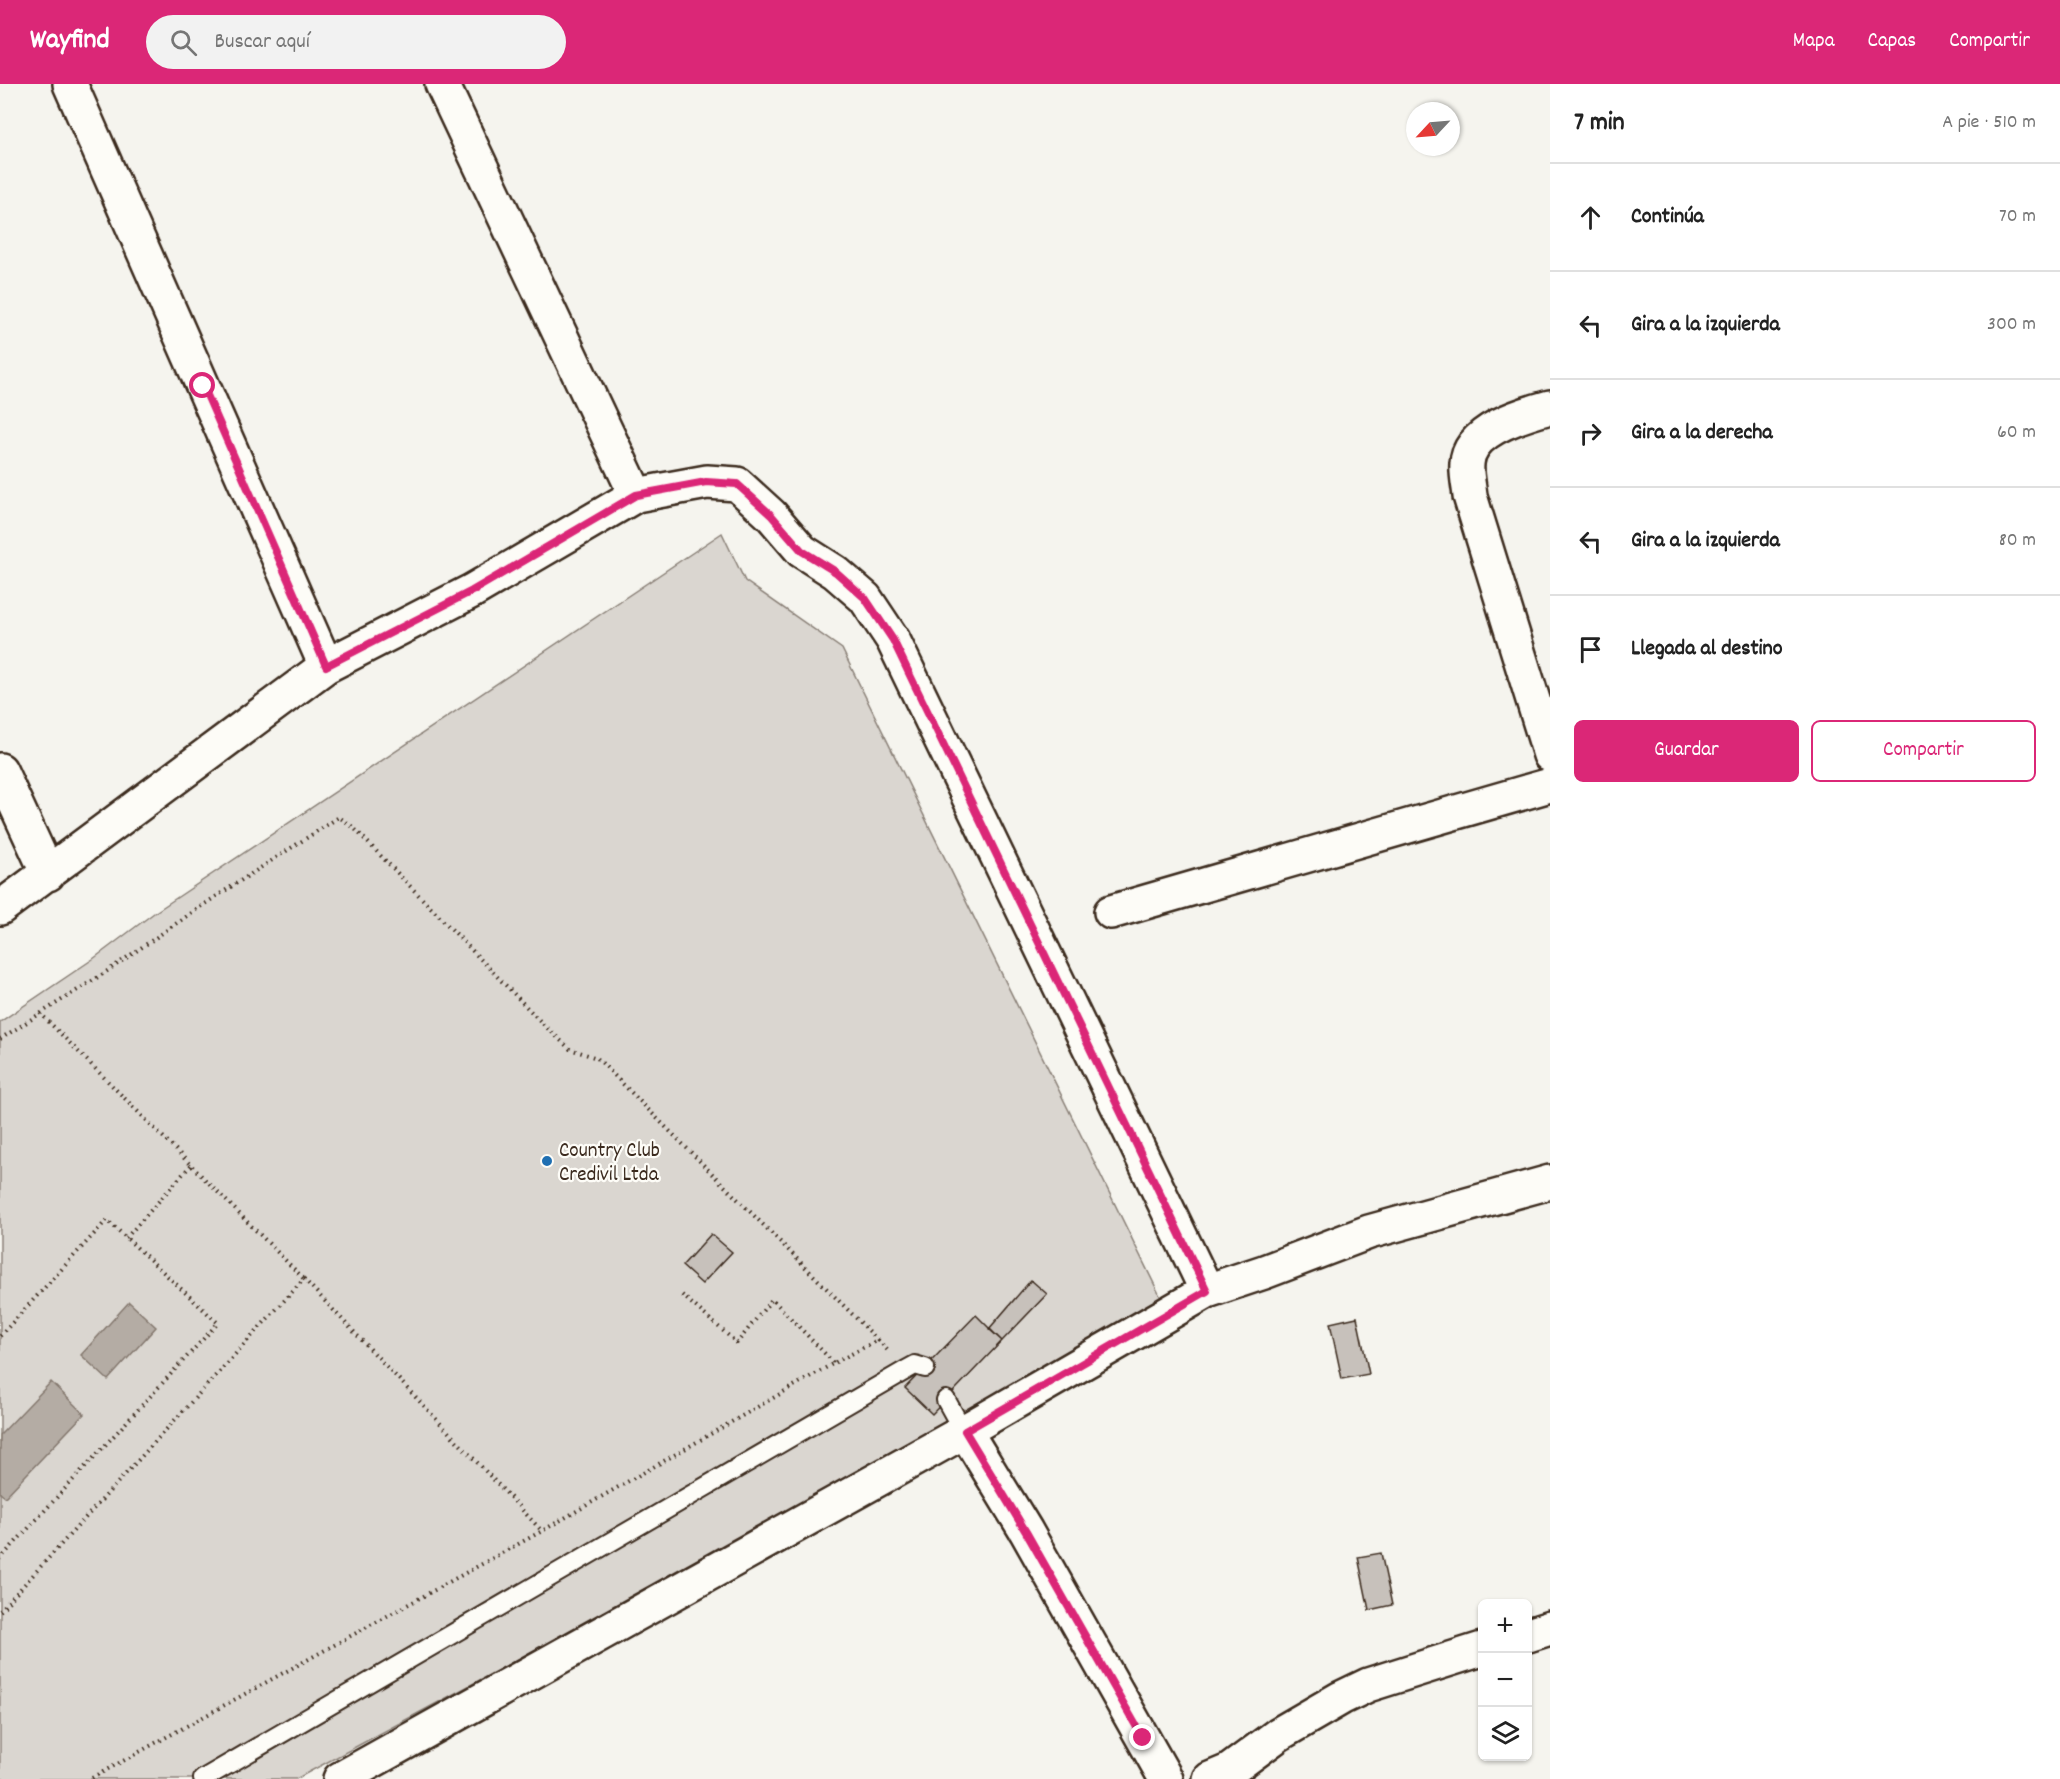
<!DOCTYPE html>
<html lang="es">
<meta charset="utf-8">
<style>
body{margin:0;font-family:Dekko,sans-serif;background:#f2f2f2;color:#222}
.controls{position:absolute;right:18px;bottom:18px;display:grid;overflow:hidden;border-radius:9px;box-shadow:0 2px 4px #0004}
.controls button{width:54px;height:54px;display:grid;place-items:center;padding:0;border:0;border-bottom:2px solid #e0e0e0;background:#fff;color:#222;font:30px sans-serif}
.compass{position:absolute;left:1406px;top:18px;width:54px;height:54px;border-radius:50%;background:#fff;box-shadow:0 2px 4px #0004;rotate:244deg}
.stop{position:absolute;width:18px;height:18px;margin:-14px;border:4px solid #db2777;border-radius:50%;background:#fff}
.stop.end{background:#db2777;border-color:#fff;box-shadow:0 2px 6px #0008}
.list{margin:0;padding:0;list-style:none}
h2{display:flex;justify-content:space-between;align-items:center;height:78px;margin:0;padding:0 24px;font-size:26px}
h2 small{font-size:20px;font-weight:400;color:#767676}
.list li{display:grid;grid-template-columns:39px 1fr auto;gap:18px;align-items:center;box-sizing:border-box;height:108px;padding:0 24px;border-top:2px solid #e0e0e0}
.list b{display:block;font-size:22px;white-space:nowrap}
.list em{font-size:20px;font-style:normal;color:#767676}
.actions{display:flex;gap:12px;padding:18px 24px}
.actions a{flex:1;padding:14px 0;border:2px solid #db2777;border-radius:9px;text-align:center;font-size:21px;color:#db2777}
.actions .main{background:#db2777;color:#fff}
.icon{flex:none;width:33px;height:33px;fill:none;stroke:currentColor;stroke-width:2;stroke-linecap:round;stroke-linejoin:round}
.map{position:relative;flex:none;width:1550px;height:1695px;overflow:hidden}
header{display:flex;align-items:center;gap:36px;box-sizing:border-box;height:84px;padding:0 30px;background:#db2777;color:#fff}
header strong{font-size:28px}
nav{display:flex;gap:33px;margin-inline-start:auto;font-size:21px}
.search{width:420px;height:54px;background:#f2f2f2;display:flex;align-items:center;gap:15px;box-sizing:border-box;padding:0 21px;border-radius:33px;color:#767676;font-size:22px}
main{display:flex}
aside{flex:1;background:#fff}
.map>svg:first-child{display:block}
.green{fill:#dad6d0;stroke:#8a8077;stroke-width:1.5}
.water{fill:#b4aca4;stroke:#84786e;stroke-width:1.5}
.building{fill:#c7c1bb;stroke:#3b2a1e;stroke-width:1.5}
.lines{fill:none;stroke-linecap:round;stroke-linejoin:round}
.lane-casing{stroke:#3b2a1e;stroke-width:22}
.street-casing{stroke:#3b2a1e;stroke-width:38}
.path{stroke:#3b2a1e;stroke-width:4;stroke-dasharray:1.5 4.5;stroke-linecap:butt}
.lane{stroke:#fdfcf7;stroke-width:18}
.street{stroke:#fdfcf7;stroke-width:33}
.route{stroke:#db2777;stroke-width:8}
.poi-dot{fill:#1f6fb2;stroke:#fdfcf7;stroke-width:2}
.labels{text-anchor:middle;stroke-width:4.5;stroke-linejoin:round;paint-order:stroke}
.poi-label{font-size:21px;fill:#3b2a1e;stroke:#fdfcf7;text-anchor:start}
</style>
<header>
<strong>Wayfind</strong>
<div class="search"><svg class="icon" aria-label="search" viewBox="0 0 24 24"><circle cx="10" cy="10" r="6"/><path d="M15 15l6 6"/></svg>Buscar aquí</div>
<nav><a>Mapa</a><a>Capas</a><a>Compartir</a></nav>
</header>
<main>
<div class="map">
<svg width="1550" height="1695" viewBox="0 0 1550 1695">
<rect width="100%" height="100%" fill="#f5f4ee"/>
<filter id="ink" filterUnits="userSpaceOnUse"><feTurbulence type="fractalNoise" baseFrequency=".0167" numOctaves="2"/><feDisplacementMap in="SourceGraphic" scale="12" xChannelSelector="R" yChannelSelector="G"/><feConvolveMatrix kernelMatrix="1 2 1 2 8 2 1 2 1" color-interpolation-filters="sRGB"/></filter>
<g filter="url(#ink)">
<path class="green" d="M722 449 745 497 842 565 1162 1216 901 1369 296 1695H0V938L93 875 154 829Z"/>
<path class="water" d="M129 1218 156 1243 108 1296 81 1271Z
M51 1298 84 1330 5 1413 0 1409V1351Z"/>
<path class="building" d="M711 1150 732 1168 702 1200 682 1182Z
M1031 1196 1047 1210 1002 1257 989 1245Z
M976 1231 1002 1257 932 1330 905 1304Z
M1357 1233 1369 1290 1342 1295 1330 1239Z
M1381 1469 1392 1521 1369 1526 1358 1473Z"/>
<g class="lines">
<g class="lane-casing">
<path id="lane" d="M946 1316 957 1336 965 1347
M203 1695 906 1286 915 1281 925 1284"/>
</g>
<g class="street-casing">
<path id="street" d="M70 0 326 582
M442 0 636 411
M1550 323C1524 330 1468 346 1467 380 1466 390 1469 402 1470 412L1550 671
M0 686 48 790
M0 824 326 582 472 507 636 411 707 398 737 400 771 431 802 467 835 488 865 514 893 556 1207 1207
M1111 828 1550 701
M965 1347 1026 1447 1166 1695
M1528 1551 1550 1544
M340 1695 965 1347 1207 1207 1264 1188 1369 1148 1550 1098
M1210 1695 1229 1687 1279 1650 1341 1614 1368 1601 1482 1565"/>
</g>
<path class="path" d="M40 929 304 1195
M0 955 103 890 203 821 339 733 353 743 544 941 570 965 597 974 878 1256 834 1279 542 1447 90 1695
M126 1154 191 1081
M682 1211 737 1259 772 1215 834 1279
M0 1252 107 1136 218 1239 0 1475
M878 1256 890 1269
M0 1527 304 1195 542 1447"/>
<use href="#lane" class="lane"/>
<use href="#street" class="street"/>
</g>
</g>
<g class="lines" filter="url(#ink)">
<path class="route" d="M203 302 326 582 472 507 636 411 706 398 737 400 771 431 802 467 836 488 865 514 893 556 1207 1207 965 1347 1026 1448 1143 1654"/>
</g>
<circle class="poi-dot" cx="547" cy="1077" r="6"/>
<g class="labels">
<g class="poi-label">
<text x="559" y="1072">Country Club<tspan x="559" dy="24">Credivil Ltda</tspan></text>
</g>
</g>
</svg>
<div class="controls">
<button>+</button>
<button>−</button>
<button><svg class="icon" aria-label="layers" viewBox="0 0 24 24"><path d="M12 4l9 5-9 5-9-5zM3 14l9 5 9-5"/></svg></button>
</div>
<svg class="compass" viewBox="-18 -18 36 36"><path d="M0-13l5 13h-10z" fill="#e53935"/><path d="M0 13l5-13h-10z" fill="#767676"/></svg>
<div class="stop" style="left:203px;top:302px"></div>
<div class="stop end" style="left:1143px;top:1654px"></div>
</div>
<aside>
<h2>7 min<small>A pie · 510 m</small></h2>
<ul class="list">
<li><svg class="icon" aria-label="ahead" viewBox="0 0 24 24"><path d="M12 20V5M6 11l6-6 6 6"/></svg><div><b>Continúa</b></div><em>70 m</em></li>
<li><svg class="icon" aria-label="left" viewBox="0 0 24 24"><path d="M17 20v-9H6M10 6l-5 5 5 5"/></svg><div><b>Gira a la izquierda</b></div><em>300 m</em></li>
<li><svg class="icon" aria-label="right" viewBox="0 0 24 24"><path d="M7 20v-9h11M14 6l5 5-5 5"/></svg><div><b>Gira a la derecha</b></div><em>60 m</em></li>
<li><svg class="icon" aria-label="left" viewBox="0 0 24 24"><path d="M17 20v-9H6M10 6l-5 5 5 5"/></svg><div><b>Gira a la izquierda</b></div><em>80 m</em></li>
<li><svg class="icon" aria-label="arrive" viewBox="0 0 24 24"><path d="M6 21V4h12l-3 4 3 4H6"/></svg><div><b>Llegada al destino</b></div></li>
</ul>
<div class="actions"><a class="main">Guardar</a><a>Compartir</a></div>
</aside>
</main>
